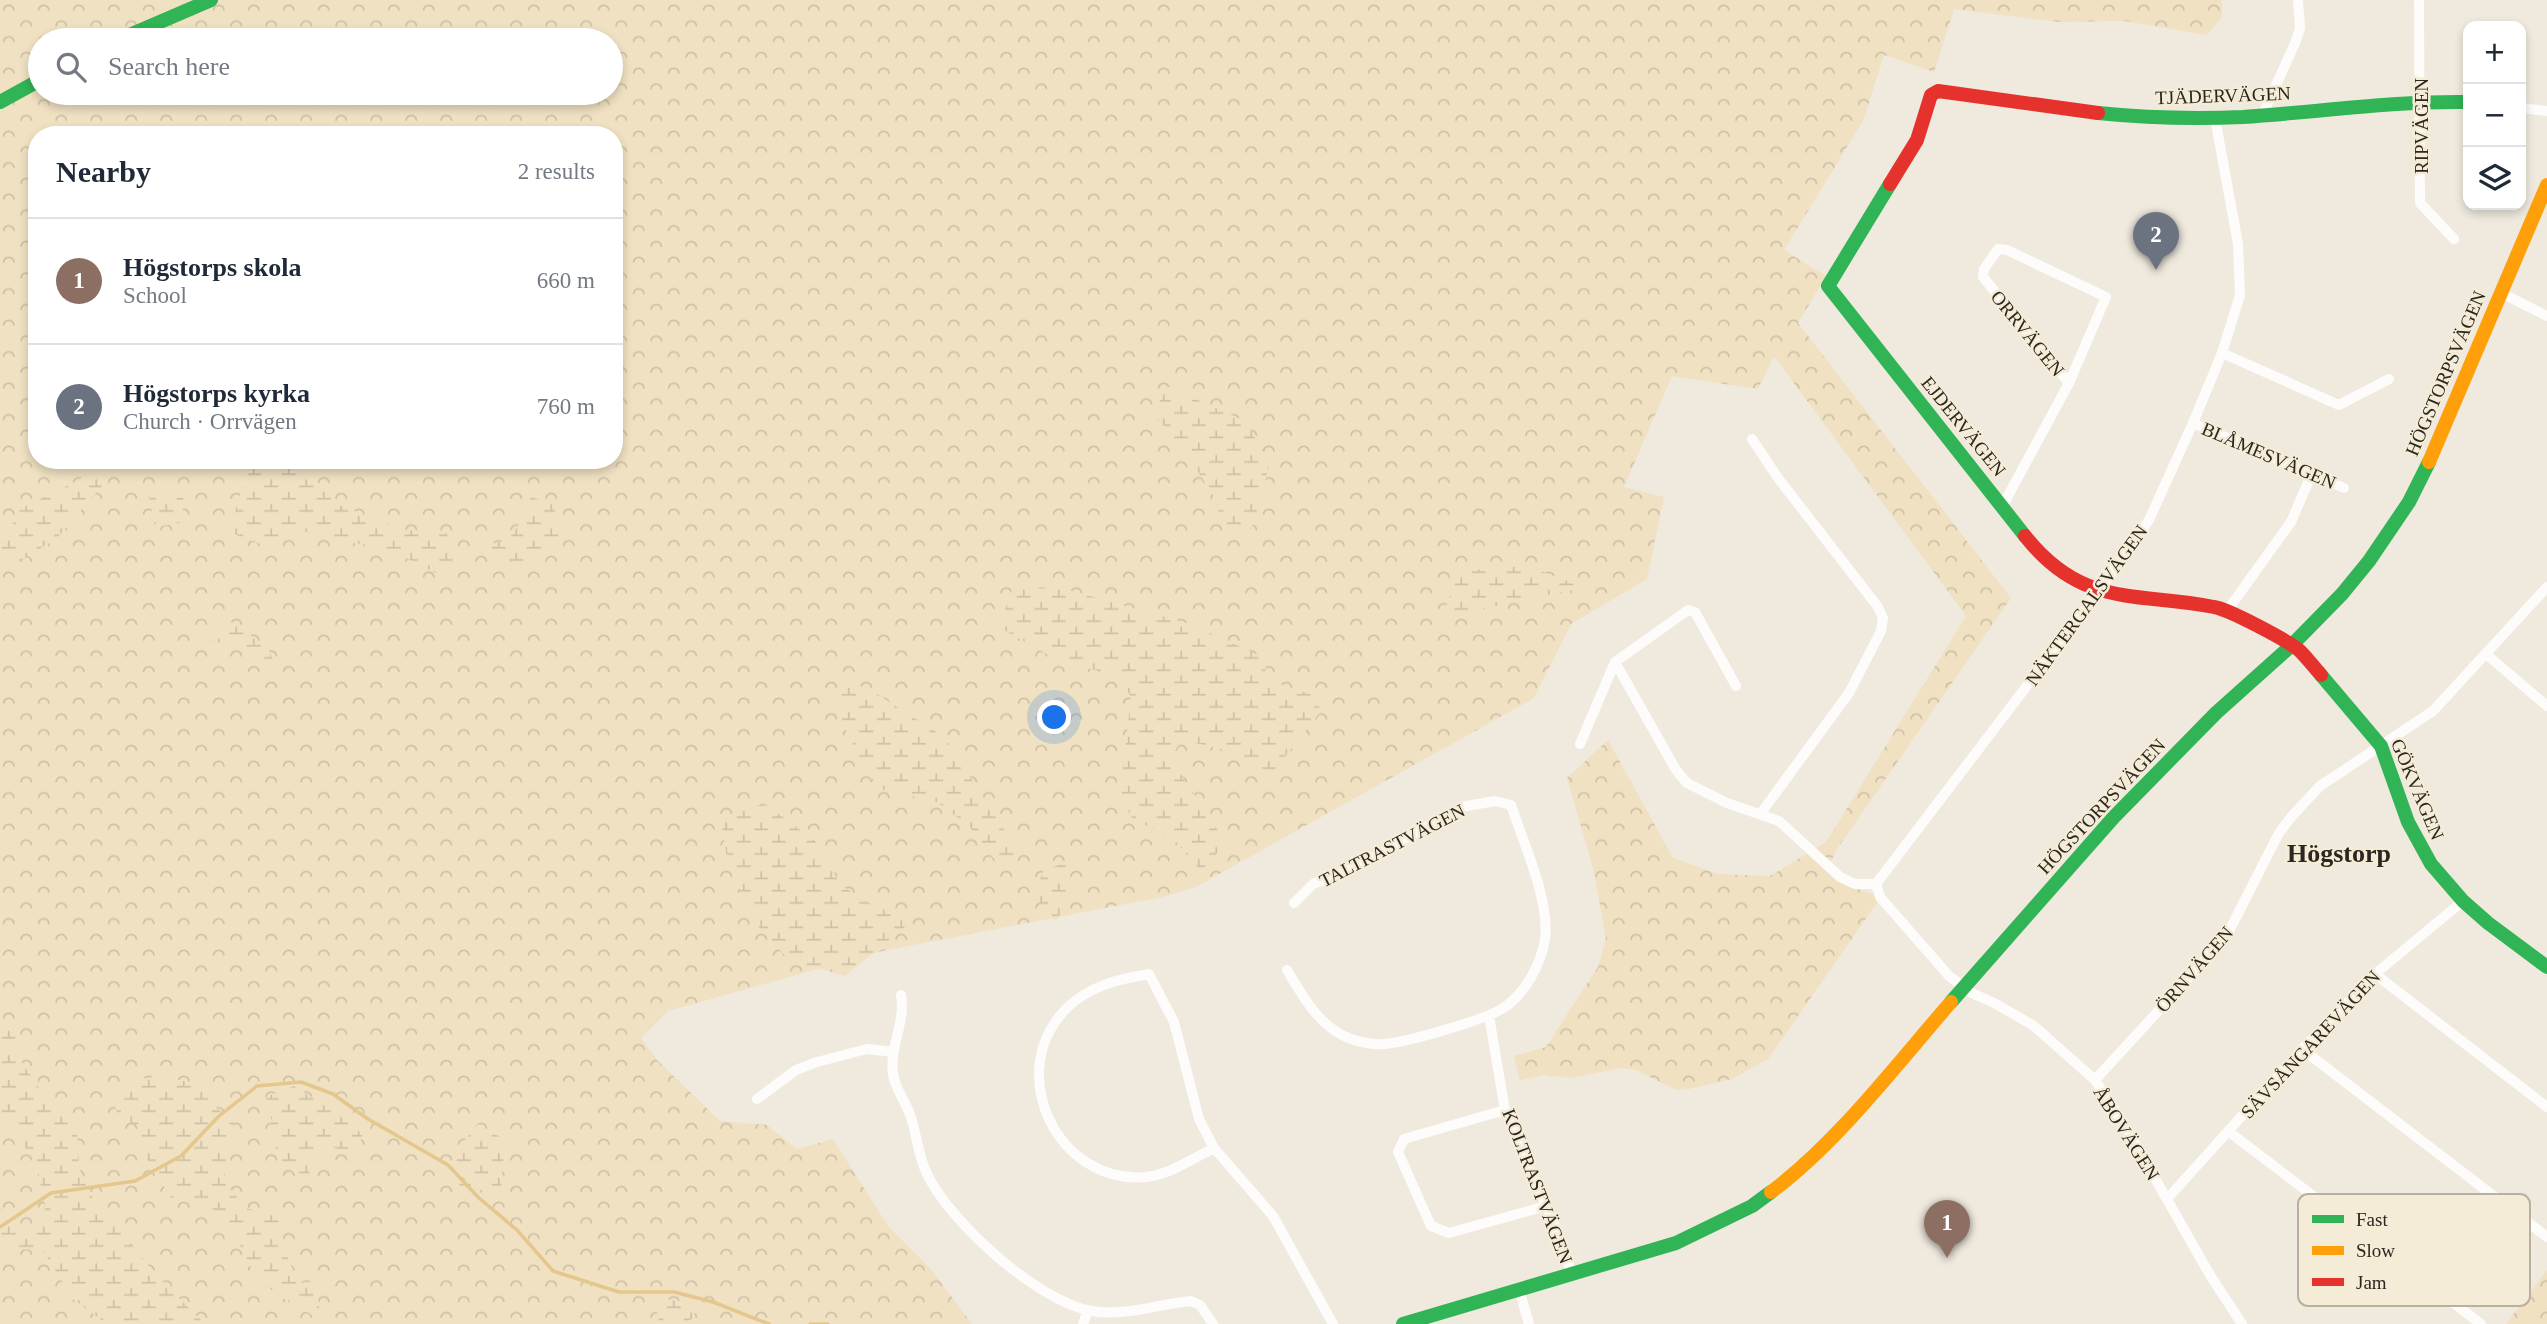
<!DOCTYPE html>
<meta charset="utf-8">
<style>
body{margin:0;font-family:"Times New Roman",serif;background:#f2f2f3;color:#1f2937}
.controls{position:absolute;right:21px;top:21px;display:grid;overflow:hidden;border-radius:14px;box-shadow:0 4px 10px #0003}
.controls button{width:63px;height:63px;display:grid;place-items:center;padding:0;border:0;border-bottom:2px solid #e0e1e3;background:#fff;color:#1f2937;font:35px sans-serif}
.you{position:absolute;left:1055px;top:718px;width:24px;height:24px;margin:-18px;border:5px solid #fff;border-radius:50%;background:#1a73e8;box-shadow:0 0 0 10px #1a73e833}
.badge{display:grid;place-items:center;width:46px;height:46px;border-radius:50%;background:#706b62;color:#fff;font-size:23px;font-weight:700}
.pin{position:absolute;translate:-50% -58px;filter:drop-shadow(0 2px 4px #0008)}
.pin::after{content:'';position:absolute;top:37px;width:24px;height:21px;background:inherit;clip-path:polygon(0 0,100% 0,50% 100%)}
.list{margin:0;padding:0;list-style:none}
h2{display:flex;justify-content:space-between;align-items:center;height:91px;margin:0;padding:0 28px;font-size:30px}
h2 small{font-size:23px;font-weight:400;color:#747a83}
.list li{display:grid;grid-template-columns:46px 1fr auto;gap:21px;align-items:center;box-sizing:border-box;height:126px;padding:0 28px;border-top:2px solid #e0e1e3}
.list b{display:block;font-size:26px;white-space:nowrap}
.list p{margin:0;font-size:23px;white-space:nowrap;color:#747a83}
.list em{font-size:23px;font-style:normal;color:#747a83}
.icon{flex:none;width:38px;height:38px;fill:none;stroke:currentColor;stroke-width:2;stroke-linecap:round;stroke-linejoin:round}
.map{position:relative;flex:none;width:2547px;height:1324px;overflow:hidden}
.search{position:absolute;background:#fff;box-shadow:0 4px 10px #0003;left:28px;top:28px;width:595px;height:77px;display:flex;align-items:center;gap:18px;box-sizing:border-box;padding:0 24px;border-radius:38px;color:#747a83;font-size:26px}
.panel{position:absolute;background:#fff;box-shadow:0 4px 10px #0003;left:28px;top:126px;width:595px;height:343px;border-radius:28px}
.map>svg:first-child{display:block}
.forest{fill:url(#forest-crowns);fill-rule:evenodd}
.wetland{fill:url(#wetland-marsh)}
.lines{fill:none;stroke-linecap:round;stroke-linejoin:round}
.stream{stroke:#e3c78d;stroke-width:3.5}
.street{stroke:#fdfcfa;stroke-width:10}
.fast{stroke:#30b455;stroke-width:14}
.slow{stroke:#ff9f0a;stroke-width:14}
.jam{stroke:#e5322d;stroke-width:14}
.labels{text-anchor:middle;stroke-width:5;stroke-linejoin:round;paint-order:stroke}
.street-label{font-size:19px;fill:#2b2720;stroke:#f5ecd8}
.district-label{font-size:26px;font-weight:bold;fill:#2b2720;stroke:#f5ecd8}
.key{fill:#f5ecd8;stroke:#b8b1a1;stroke-width:2}
.key-label{font-size:19px;fill:#2b2720}
</style>
<div class="map">
<svg width="2547" height="1324" viewBox="0 0 2547 1324">
<defs>
<pattern id="forest-crowns" width="20" height="18" patternUnits="userSpaceOnUse" patternTransform="scale(1.75)"><rect width="20" height="18" fill="#f0e1c2"/><path d="M2 6a3 3 0 1 1 6 0M12 15a3 3 0 1 1 6 0" fill="none" stroke="#cec1a6"/></pattern>
<pattern id="wetland-marsh" width="20" height="14" patternUnits="userSpaceOnUse" patternTransform="scale(1.75)"><rect width="20" height="14" fill="#f0e1c2"/><path d="M1 5h8M5 5V1M11 12h8M15 12V8" fill="none" stroke="#cec1a6"/></pattern>
</defs>
<rect width="100%" height="100%" fill="#efe9de"/>
<path class="forest" d="M0 0H2222V17L2207 35 2125 21 2059 22 1954 9 1934 72 1884 55 1863 121 1784 250 1826 276 1798 323 2011 598 1837 849 1827 869 1852 887 1881 897 1768 1059 1732 1079 1689 1089 1676 1090 1636 1070 1621 1068 1570 1078 1544 1075 1520 1080 1514 1056 1546 1047 1598 967 1606 938 1593 868 1567 778 1608 740 1673 858 1718 874 1770 876 1826 842 1966 616 1774 356 1758 389 1672 376 1624 487 1664 497 1647 579 1571 624 1534 698 1196 887 1162 897 882 951 668 1011 641 1038 657 1060 720 1121 767 1125 797 1149 833 1139 888 1226 931 1269 972 1324H0ZM40 40H611V93H40ZM37 135H614V460H37Z
M2547 1270V1324H2506Z"/>
<path class="wetland" d="M1168 387 1245 421 1270 463 1252 528 1227 543 1215 498 1191 461 1153 412Z
M262 460H288L303 467 339 505 404 530 446 533 457 553 442 576 384 547 346 542 294 529 263 545 229 532 246 476Z
M91 469 102 486 57 538 12 566 0 550 20 509 79 480Z
M173 489 185 500 180 523 155 527 149 496Z
M531 497 554 505 560 538 522 563 486 556 474 548 508 540 522 520Z
M1527 566 1586 588C1538 595 1492 609 1443 614L1460 571Z
M1013 587 1068 590 1190 624 1267 659 1264 679 1313 695 1321 711 1272 773 1221 749 1182 740 1170 758 1226 843 1201 871 1176 842 1131 817 1120 793 1131 697 1117 674 1064 664 999 627Z
M232 622 268 648 274 663 210 639V626Z
M839 683 866 687 944 737 1018 851 1000 867 969 826 937 802 876 788 842 723Z
M764 803 815 841 830 862 839 884 870 904 912 921 845 976 789 960 756 924 728 865 721 820Z
M1068 862 1071 896 1056 921 1034 894 1044 870Z
M0 1023 15 1036 22 1063 47 1100 77 1134 79 1169 99 1212 125 1236 155 1274 205 1324H107L73 1299 42 1249 0 1250V1207L27 1233 47 1220 37 1165 0 1110Z
M160 1076 206 1086 217 1109 234 1120 223 1179 245 1208 278 1217 286 1254 299 1283 317 1282 320 1319 292 1304 257 1280 231 1227 213 1209 171 1198 141 1149 140 1126 119 1118 112 1097 134 1080Z
M294 1086 339 1115 362 1134 359 1153 323 1146 306 1179 277 1157 272 1121 266 1097Z
M478 1124 505 1140 501 1190 461 1195 454 1153Z
M653 1298 693 1302 695 1317 683 1324H660Z"/>
<g class="lines">
<path class="stream" d="M0 1227 51 1193 135 1181 181 1156 219 1116 257 1086 301 1082 333 1094 368 1119 448 1165 479 1198 517 1230 553 1271 619 1292H674L713 1302 769 1324
M810 1324H828"/>
<path class="street" d="M2419 0 2420 203 2454 239
M2521 108 2547 111
M2263 114 2296 41 2300 28 2298 0
M2215 118 2238 244 2240 295 2222 353 2193 423 2149 520 2099 591 1876 884 1880 897 1949 976 1972 993 1996 1004 2034 1026 2095 1080 2124 1124 2210 1275 2242 1324
M2501 293 2547 316
M2222 353 2339 405 2389 379
M2193 423 2344 488
M1752 439 1778 478 1878 607 1883 618 1881 631 1849 693 1761 813
M2003 505 2069 383 2106 297 2007 250 1998 249 1984 269 1983 277 2069 383
M2227 611 2291 522 2312 473
M2486 654 2547 706
M1736 686 1695 612 1688 610 1615 662 1676 770 1687 783 1727 803 1779 821 1840 877 1855 884H1876
M1580 744 1615 662
M1287 970C1303 997 1320 1028 1351 1039 1359 1042 1374 1045 1383 1044 1405 1043 1488 1019 1505 1007 1526 992 1541 964 1545 939 1550 900 1523 842 1511 805L1495 801 1461 807 1354 868 1313 884 1294 903
M2375 974 2547 1107
M901 995C906 1023 889 1047 893 1074 895 1088 904 1099 909 1112 917 1132 917 1154 927 1174 950 1222 1036 1300 1091 1311 1124 1317 1157 1304 1191 1301L1200 1305 1213 1324
M1489 1016 1505 1110 1525 1161 1554 1223 1572 1274
M2302 1049 2547 1237
M2095 1080 2226 937 2279 833 2292 816 2320 786 2433 711 2547 587
M757 1099 796 1070 817 1062 867 1049 894 1052
M1505 1110 1404 1139 1398 1152 1431 1226 1449 1233 1546 1206
M2228 1131 2481 1324
M1214 1148C1192 1159 1171 1174 1146 1177 1057 1185 1003 1071 1067 1008 1089 986 1119 979 1149 974L1174 1022 1199 1119 1214 1148 1273 1216 1333 1324
M2168 1198 2302 1049 2375 974 2463 901
M1519 1289 1529 1324
M1083 1324 1088 1310"/>
<path class="fast" d="M118 40 211 0
M0 102 40 80
M2098 113C2147 118 2195 119 2243 117 2318 112 2392 101 2468 102
M1890 184 1828 286 2025 536
M2321 675 2381 746 2408 822 2431 864 2463 901 2488 923 2547 967
M1951 1002 2113 818 2216 713 2292 645 2342 594 2369 561 2409 502 2429 462
M1403 1324 1676 1243 1752 1206 1771 1192"/>
<path class="slow" d="M2429 462 2547 185
M1771 1192C1837 1143 1896 1065 1951 1002"/>
<path class="jam" d="M1890 184 1917 140 1931 95 1938 91 2098 113
M2025 536C2082 608 2136 592 2214 607 2228 609 2289 641 2300 651 2307 658 2314 667 2321 675"/>
</g>
<g class="labels">
<g class="street-label">
<text transform="translate(2223 95) rotate(-2)" y="7">TJÄDERVÄGEN</text>
<text transform="translate(2421 126) rotate(-90)" y="7">RIPVÄGEN</text>
<text transform="translate(2028 333) rotate(51)" y="7">ORRVÄGEN</text>
<text transform="translate(2445 373) rotate(-67)" y="7">HÖGSTORPSVÄGEN</text>
<text transform="translate(1964 426) rotate(51)" y="7">EJDERVÄGEN</text>
<text transform="translate(2269 455) rotate(23)" y="7">BLÅMESVÄGEN</text>
<text transform="translate(2086 605) rotate(-54)" y="7">NÄKTERGALSVÄGEN</text>
<text transform="translate(2418 789) rotate(67)" y="7">GÖKVÄGEN</text>
<text transform="translate(2101 806) rotate(-47)" y="7">HÖGSTORPSVÄGEN</text>
<text transform="translate(1392 845) rotate(-27)" y="7">TALTRASTVÄGEN</text>
<text transform="translate(2194 969) rotate(-49)" y="7">ÖRNVÄGEN</text>
<text transform="translate(2310 1044) rotate(-47)" y="7">SÄVSÅNGAREVÄGEN</text>
<text transform="translate(2127 1133) rotate(58)" y="7">ÅBOVÄGEN</text>
<text transform="translate(1538 1186) rotate(69)" y="7">KOLTRASTVÄGEN</text>
</g>
<g class="district-label">
<text x="2339" y="862">Högstorp</text>
</g>
</g>
<rect x="2298" y="1194" width="232" height="112" rx="10" class="key"/>
<rect x="2312" y="1215" width="32" height="8" fill="#30b455"/>
<rect x="2312" y="1246" width="32" height="9" fill="#ff9f0a"/>
<rect x="2312" y="1278" width="32" height="8" fill="#e5322d"/>
<g class="key-label">
<text x="2356" y="1226">Fast</text>
<text x="2356" y="1257">Slow</text>
<text x="2356" y="1289">Jam</text>
</g>
</svg>
<div class="controls">
<button>+</button>
<button>−</button>
<button><svg class="icon" aria-label="layers" viewBox="0 0 24 24"><path d="M12 4l9 5-9 5-9-5zM3 14l9 5 9-5"/></svg></button>
</div>
<div class="you"></div>
<div class="pin badge" style="left:1947px;top:1258px;background:#8d6e63">1</div>
<div class="pin badge" style="left:2156px;top:270px;background:#6b7280">2</div>
<div class="search"><svg class="icon" aria-label="search" viewBox="0 0 24 24"><circle cx="10" cy="10" r="6"/><path d="M15 15l6 6"/></svg>Search here</div>
<section class="panel">
<h2>Nearby<small>2 results</small></h2>
<ul class="list">
<li><span class="badge" style="background:#8d6e63">1</span><div><b>Högstorps skola</b><p>School</p></div><em>660 m</em></li>
<li><span class="badge" style="background:#6b7280">2</span><div><b>Högstorps kyrka</b><p>Church · Orrvägen</p></div><em>760 m</em></li>
</ul>
</section>
</div>
